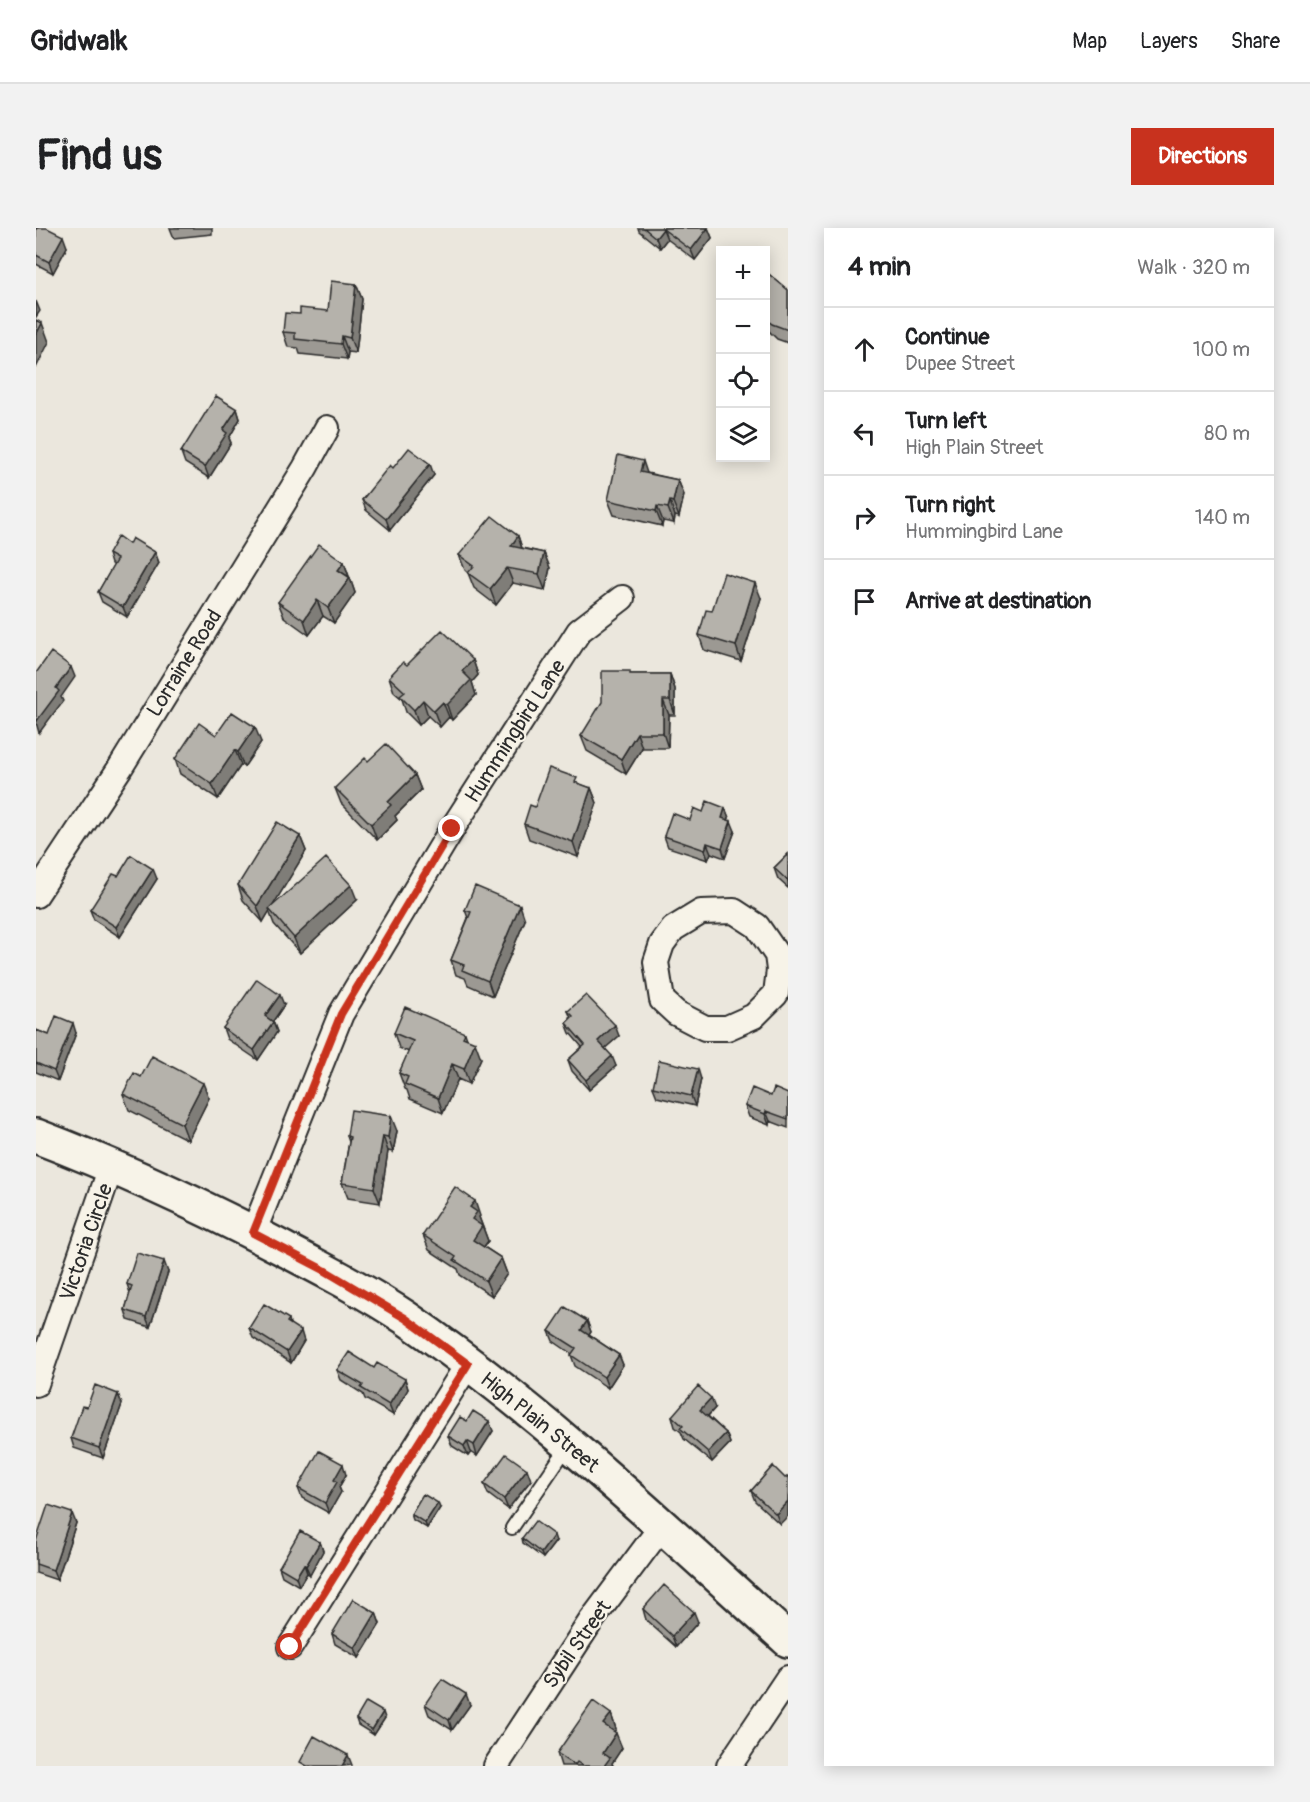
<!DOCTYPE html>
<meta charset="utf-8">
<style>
body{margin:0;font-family:Pangolin,sans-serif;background:#f2f2f2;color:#202124}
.controls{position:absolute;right:18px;top:18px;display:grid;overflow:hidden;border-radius:0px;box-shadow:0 3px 15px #0003}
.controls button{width:54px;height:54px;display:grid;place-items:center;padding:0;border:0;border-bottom:2px solid #e0e0e0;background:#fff;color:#202124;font:30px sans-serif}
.stop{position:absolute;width:18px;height:18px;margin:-14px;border:4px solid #c8321e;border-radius:50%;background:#fff}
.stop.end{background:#c8321e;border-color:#fff;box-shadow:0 2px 6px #0008}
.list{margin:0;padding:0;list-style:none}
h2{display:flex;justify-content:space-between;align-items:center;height:78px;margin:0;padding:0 24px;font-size:26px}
h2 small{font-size:20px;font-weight:400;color:#757577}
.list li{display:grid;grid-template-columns:39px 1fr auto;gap:18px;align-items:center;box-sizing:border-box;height:84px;padding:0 24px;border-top:2px solid #e0e0e0}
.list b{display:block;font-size:22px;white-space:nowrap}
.list p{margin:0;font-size:20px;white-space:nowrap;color:#757577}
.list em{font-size:20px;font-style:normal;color:#757577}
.icon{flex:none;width:33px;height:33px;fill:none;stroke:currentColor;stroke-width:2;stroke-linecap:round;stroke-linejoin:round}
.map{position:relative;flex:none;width:752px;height:1538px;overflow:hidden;border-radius:0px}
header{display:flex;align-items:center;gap:36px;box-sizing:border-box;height:84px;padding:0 30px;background:#fff;border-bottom:2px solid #e0e0e0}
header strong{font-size:28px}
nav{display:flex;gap:33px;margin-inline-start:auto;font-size:21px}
.intro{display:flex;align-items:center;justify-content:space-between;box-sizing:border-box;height:144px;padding:0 36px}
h1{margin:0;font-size:42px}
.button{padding:15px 27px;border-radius:0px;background:#c8321e;color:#fff;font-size:21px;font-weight:700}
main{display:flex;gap:36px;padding:0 36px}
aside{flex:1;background:#fff;border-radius:0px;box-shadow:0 3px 15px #0003}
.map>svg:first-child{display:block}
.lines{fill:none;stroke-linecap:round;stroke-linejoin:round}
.lane-casing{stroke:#2b2b2b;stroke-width:16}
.street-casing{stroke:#2b2b2b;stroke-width:28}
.secondary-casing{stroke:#2b2b2b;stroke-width:38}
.lane{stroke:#f7f3e8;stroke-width:12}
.street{stroke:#f7f3e8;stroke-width:24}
.secondary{stroke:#f7f3e8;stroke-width:33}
.wall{fill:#9c9993;stroke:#2b2b2b;stroke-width:1.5}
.shaded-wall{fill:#7f7d78;stroke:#2b2b2b;stroke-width:1.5}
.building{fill:#b5b2ab;stroke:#2b2b2b;stroke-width:1.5}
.route{stroke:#c8321e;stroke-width:8}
.labels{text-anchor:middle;stroke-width:4.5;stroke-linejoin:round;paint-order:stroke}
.street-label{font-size:21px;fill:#2b2b2b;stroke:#f7f3e8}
</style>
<header>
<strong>Gridwalk</strong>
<nav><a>Map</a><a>Layers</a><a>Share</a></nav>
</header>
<div class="intro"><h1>Find us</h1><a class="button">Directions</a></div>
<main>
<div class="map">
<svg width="752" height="1538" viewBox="0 0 752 1538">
<rect width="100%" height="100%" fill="#ebe7dd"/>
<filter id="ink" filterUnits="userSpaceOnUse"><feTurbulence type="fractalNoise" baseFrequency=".0167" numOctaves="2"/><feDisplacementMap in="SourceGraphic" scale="12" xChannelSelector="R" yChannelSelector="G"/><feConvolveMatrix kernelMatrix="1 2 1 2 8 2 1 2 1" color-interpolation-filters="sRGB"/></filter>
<g filter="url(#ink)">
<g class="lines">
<g class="lane-casing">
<path id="lane" d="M476 1300 523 1231 535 1218"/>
</g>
<g class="street-casing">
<path id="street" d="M0 667 84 540 269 240 291 200
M698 683 721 698 741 727 743 742 740 766 718 788 691 800H669L640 785 626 772 620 734 626 716 637 701 665 684Z
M217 1005 305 786 416 601 543 403 586 370
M0 1156 75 939
M254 1419 432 1136
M460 1538 555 1393 626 1298
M693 1538 752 1450"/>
</g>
<g class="secondary-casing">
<path id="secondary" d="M0 908C84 940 166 978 246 1020 288 1042 331 1064 370 1090 507 1184 629 1301 752 1412"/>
</g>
<use href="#lane" class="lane"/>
<use href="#street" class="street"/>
<use href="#secondary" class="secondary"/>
</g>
<path class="wall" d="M0 0 31 19 17 45 0 36Z
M134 0H176V6L138 10Z
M602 0H672L676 10 659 32 631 11 624 20 603 3Z
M729 43 752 62V115L741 111 733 103 729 93Z
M320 56 326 71 320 125 312 124 311 131 264 126 262 120 252 119 247 104 264 86 292 83Z
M201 181 204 191 193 210 195 215 173 250 149 235 145 224Z
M357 240 398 247 354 302 330 282 326 272Z
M611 245 642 252 648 267 643 289 639 288 638 295 627 293 626 298 578 287 572 272Z
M482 308 486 320 508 325 514 340 509 362 477 355 460 377 438 360 432 345 429 342 423 327Z
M93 316 119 324 123 335 91 389 66 374 62 364 78 337 75 336 72 326Z
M308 334 319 365 298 395 287 388 273 407 248 389 242 374Z
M725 370 705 433 668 422 663 407 676 383Z
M437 432 442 447 436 454 440 467 416 492 413 489 404 499 392 488 383 497 370 484 366 471 358 464 353 449 371 437Z
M595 446H634L639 461V487H633L632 520H606L590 546 551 523 545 508Z
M180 507 225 514 208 539 205 537 182 571 144 546 139 531Z
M332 533 379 547 385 562 359 588 361 592 341 612 305 575 299 560Z
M543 556 555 560 561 575 542 629 493 611 488 596 499 579Z
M689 580 693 590 692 592 699 603 689 630 675 625 672 632 632 619 628 608 667 584Z
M264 608 270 623 236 678 321 672 264 725 238 696 233 683 227 694 207 672 202 657Z
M752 626V660L742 651 738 640Z
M82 648 121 651 84 709 58 692 54 682Z
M429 682 489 692 457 768 432 757 429 750 420 747 415 732 432 690Z
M248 777 237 793 241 804 222 832 191 811 187 800Z
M532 783 583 808 569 820 580 838 553 862 536 843 532 832 546 819 534 805 530 795 535 790Z
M0 802 13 807 40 805 22 853 0 844Z
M358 805H429L431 811 445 830 433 856 422 851 407 885 374 871 371 862 369 861 363 845 373 824 363 820Z
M105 849 173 870 152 912 93 882 87 866Z
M665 851 659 878 621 869 617 859Z
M752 866V900L734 893 733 897 713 889 709 878 735 868Z
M361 903 357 924 352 923 344 975 312 970 306 955 313 914 311 908Z
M444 988 443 989 452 1013 448 1019 465 1030 471 1046 456 1068 424 1047 422 1041 393 1022 387 1007Z
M132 1044 114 1099 92 1092 89 1082 94 1065 91 1056Z
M253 1091 254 1096 268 1113 255 1135 217 1110 213 1100Z
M551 1093 555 1104 553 1107 583 1127 587 1137 572 1160 539 1138 535 1127 536 1126 517 1113 513 1103Z
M338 1140 369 1151 372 1161 357 1187 329 1171 327 1166 305 1152 301 1142Z
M82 1166 86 1176 67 1230 38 1220 35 1210 51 1179Z
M679 1180 672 1188 690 1205 694 1215 676 1234 648 1211 645 1204 639 1199 636 1188Z
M431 1193 457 1203 441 1228 435 1224 432 1228 416 1218 412 1208Z
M737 1238 744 1296 719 1273 715 1263Z
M310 1247 303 1259 305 1264 293 1285 266 1270 262 1260Z
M495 1252 472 1281 452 1266 448 1256Z
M404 1280 391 1300 377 1292 375 1286Z
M40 1295 21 1352 0 1345V1313Z
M486 1310 520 1313 507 1330 487 1315Z
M284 1314 287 1323 274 1347 271 1345 263 1358 246 1348 243 1339Z
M607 1381 662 1394 640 1419 610 1392Z
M340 1385 344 1396 323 1430 299 1416 296 1406Z
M389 1476 434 1477 416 1502 393 1487Z
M575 1486 580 1501 578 1504 586 1520 576 1535 577 1538H525L521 1525Z
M349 1490 338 1507 322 1497 320 1491Z"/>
<path class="shaded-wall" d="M672 0 676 10 659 32 655 22Z
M627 1 631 11 624 20 620 10Z
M27 8 31 19 17 45 13 34Z
M320 56 326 71 320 125 314 110Z
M0 73 4 83 0 89Z
M6 95 13 114 0 140V107Z
M306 108 312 124 311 131 305 116Z
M201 181 204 191 193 210 195 215 173 250 169 239 187 202Z
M607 233 612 248 604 244Z
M394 236 398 247 354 302 350 291Z
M642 252 648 267 643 289 637 274Z
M634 273 639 288 638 295 632 280Z
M621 278 627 293 626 298 620 283Z
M482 308 487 324 475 318Z
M119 324 123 335 91 389 87 379Z
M508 325 514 340 509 362 503 346Z
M308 334 313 349 302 342Z
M471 340 477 355 460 377 454 361Z
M314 350 319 365 298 395 292 380Z
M719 355 725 370 705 433 700 418Z
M281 372 287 388 273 407 268 392Z
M437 432 442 447 436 454 440 467 416 492 411 477 426 443Z
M35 439 39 449 25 469 27 473 3 505 0 494 20 460Z
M634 446 639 461V487L634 472Z
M387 472 392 488 383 497 378 482Z
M627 472 633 487 632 520 627 505Z
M407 474 413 489 404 499 398 483Z
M219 499 225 514 208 539 202 524Z
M601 505 606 520 590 546 585 531Z
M199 522 205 537 182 571 176 556Z
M379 547 385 562 359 588 361 592 341 612 335 596 352 574Z
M555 560 561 575 542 629 537 614Z
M689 580 693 590 689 600 686 590Z
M695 593 699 603 689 630 686 620Z
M264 608 270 623 227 694 221 678Z
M671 615 675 625 672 632 669 622Z
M117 641 121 651 84 709 80 699Z
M315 657 321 672 264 725 258 710Z
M484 677 489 692 457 768 452 753Z
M244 767 248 777 233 799 229 788Z
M237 794 241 804 222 832 218 822Z
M37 795 40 805 22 853 18 843Z
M579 797 583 808 566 823 562 813Z
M439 814 445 830 433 856 428 841Z
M576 828 580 838 553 862 550 852Z
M416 836 422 851 407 885 402 870Z
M662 841 665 851 659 878 655 868Z
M167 855 173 870 152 912 146 896Z
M730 883 734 893 733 897 729 886Z
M355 888 361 903 357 924 352 909Z
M347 908 352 923 344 975 338 960Z
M439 973 444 988 443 989 452 1013 442 1027 437 1012 436 991 434 979Z
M465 1030 471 1046 456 1068 450 1053Z
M128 1033 132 1044 114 1099 110 1089Z
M551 1093 555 1104 549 1113 545 1102Z
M265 1103 268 1113 255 1135 251 1124Z
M583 1127 587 1137 572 1160 568 1149Z
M369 1151 372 1161 357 1187 353 1177Z
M82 1166 86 1176 67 1230 63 1220Z
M675 1170 679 1180 668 1192 664 1182Z
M453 1193 457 1203 441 1228 438 1217Z
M690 1205 694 1215 676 1234 672 1224Z
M431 1213 435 1224 432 1228 428 1218Z
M307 1236 310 1247 303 1259 305 1264 293 1285 289 1275 298 1252Z
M491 1241 495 1252 472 1281 468 1271Z
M752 1273V1288L744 1296 740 1286Z
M402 1275 404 1280 391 1300 389 1295Z
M36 1285 40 1295 21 1352 17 1342Z
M518 1307 520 1313 507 1330 505 1325Z
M284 1314 287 1323 274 1347 270 1338Z
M268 1336 271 1345 263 1358 260 1349Z
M658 1384 662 1394 640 1419 636 1408Z
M340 1385 344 1396 323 1430 319 1420Z
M430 1466 434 1477 416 1502 413 1492Z
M347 1484 349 1490 338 1507 336 1502Z
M575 1486 580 1501 573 1511 567 1496Z
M580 1505 586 1520 576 1535 577 1538H568L567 1525Z
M312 1527 316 1537 306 1538Z"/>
<path class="building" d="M0 0H11L27 8 13 34 0 27Z
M608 0H672L655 22 627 1 620 10Z
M729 43 752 62V102L736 96 729 90V86L734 79 729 76Z
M295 53 320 56 314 110 306 108 305 116 259 111V105L247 104 249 85 264 86V80L292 83Z
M0 92 6 95 0 107Z
M180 168 201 181 187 202 191 205 169 239 145 224Z
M373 220 394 236 350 291 326 272 354 237 357 240Z
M582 227 607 233 604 244 642 252 637 274 634 273 632 280 621 278 620 283 572 272Z
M456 288 482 308 475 318 508 325 503 346 471 340 454 361 432 345 438 338 423 327Z
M82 308 93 316 96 310 119 324 87 379 62 364 81 331 72 326Z
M283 316 308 334 302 342 314 350 292 380 281 372 268 392 242 374Z
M688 345 719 355 700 418 663 407 670 382 676 383Z
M406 402 437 432 426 443 435 452 411 477 407 474 398 483 387 472 378 482 364 468 369 464 353 449 367 434 371 437Z
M15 424 35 439 20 460 23 463 0 494V445Z
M566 443H594V446H634V472H627V505H601L585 531 545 508 566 474Z
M196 484 219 499 202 524 199 522 176 556 139 531 163 495 180 507Z
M350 516 379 547 352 574 355 577 335 596 299 560 329 530 332 533Z
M513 540 541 550 539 554 555 560 537 614 488 596 494 577 499 579Z
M671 573 689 580 686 590 695 593 686 620 671 615 669 622 628 608 636 585 654 592 658 580 667 584Z
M241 594 264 608 221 678 202 657Z
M752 626V653L738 640Z
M95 627 117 641 80 699 54 682 77 646 82 648Z
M290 630 315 657 258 710 233 681Z
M439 658 484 677 452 753 426 742 428 737 415 732 435 684 429 682Z
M221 751 244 767 229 788 237 794 218 822 187 800Z
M550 767 579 797 562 813 576 828 550 852 532 832 549 817 530 795 537 788 532 783Z
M369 779 429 805 427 809 439 814 428 841 416 836 402 870 369 856 372 849 363 845 377 813 358 805Z
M20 788 37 795 18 843 0 835V802L13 807Z
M116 828 167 855 146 896 87 866 98 845 105 849Z
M623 832 662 841 655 868 617 859Z
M716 860 735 868 738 860 752 866V891L730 883 729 886 709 878Z
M315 882 355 888 352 909 347 908 338 960 306 955 314 909 311 908Z
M419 959 439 973 434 979 441 984 436 991 446 998 437 1012 465 1030 450 1053 418 1032 420 1029 387 1007Z
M101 1025 128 1033 110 1089 89 1082 96 1058 91 1056Z
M228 1076 253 1091 251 1094 265 1103 251 1124 213 1100Z
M529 1079 551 1093 545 1102 583 1127 568 1149 535 1127 540 1120 513 1103Z
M313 1124 338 1140 341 1135 369 1151 353 1177 325 1160 327 1157 301 1142Z
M59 1157 82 1166 63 1220 35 1210 46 1178 51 1179Z
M662 1158 675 1170 664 1182 690 1205 672 1224 644 1200 647 1198 636 1188Z
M437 1183 453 1193 438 1217 431 1213 428 1218 412 1208 424 1189 431 1193Z
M283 1223 307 1236 298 1252 301 1254 289 1275 262 1260Z
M470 1226 491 1241 468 1271 448 1256Z
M737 1238 749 1250 752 1248V1273L740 1286 715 1263Z
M387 1266 402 1275 389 1295 375 1286Z
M12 1277 36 1285 17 1342 0 1336V1313Z
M499 1293 518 1307 505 1325 486 1310Z
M264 1303 284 1314 270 1338 268 1336 260 1349 243 1339Z
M628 1357 658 1384 636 1408 607 1381Z
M317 1371 340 1385 319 1420 296 1406Z
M406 1451 430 1466 413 1492 389 1476Z
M557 1473 575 1486 567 1496 580 1505 567 1525 574 1530 568 1538H547L541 1534 539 1537 521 1525Z
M330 1474 347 1484 336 1502 320 1491Z
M278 1508 312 1527 306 1538H271L264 1534Z"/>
</g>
<g class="lines" filter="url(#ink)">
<path class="route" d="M254 1419 432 1136 369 1090 288 1042 217 1005 305 786 416 601"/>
</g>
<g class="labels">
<g class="street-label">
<text transform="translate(148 435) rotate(-58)" y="7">Lorraine Road</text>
<text transform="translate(479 503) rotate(-57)" y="7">Hummingbird Lane</text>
<text transform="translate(50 1014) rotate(-71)" y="7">Victoria Circle</text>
<text transform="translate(504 1194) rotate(39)" y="7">High Plain Street</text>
<text transform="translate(541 1416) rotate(-55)" y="7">Sybil Street</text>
</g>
</g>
</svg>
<div class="controls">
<button>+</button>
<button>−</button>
<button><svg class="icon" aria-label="locate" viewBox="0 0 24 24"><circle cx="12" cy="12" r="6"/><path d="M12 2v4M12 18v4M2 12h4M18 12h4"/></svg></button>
<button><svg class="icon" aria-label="layers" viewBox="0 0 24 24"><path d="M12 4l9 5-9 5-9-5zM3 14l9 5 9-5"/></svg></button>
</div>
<div class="stop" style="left:254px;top:1419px"></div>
<div class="stop end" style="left:416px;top:601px"></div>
</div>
<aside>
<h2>4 min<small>Walk · 320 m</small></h2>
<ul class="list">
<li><svg class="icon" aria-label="ahead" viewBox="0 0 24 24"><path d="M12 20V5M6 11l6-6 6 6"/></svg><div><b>Continue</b><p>Dupee Street</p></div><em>100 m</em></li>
<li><svg class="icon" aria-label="left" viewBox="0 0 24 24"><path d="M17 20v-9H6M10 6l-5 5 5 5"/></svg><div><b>Turn left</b><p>High Plain Street</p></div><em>80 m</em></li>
<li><svg class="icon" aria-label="right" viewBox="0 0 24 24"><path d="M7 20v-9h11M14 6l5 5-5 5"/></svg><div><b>Turn right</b><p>Hummingbird Lane</p></div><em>140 m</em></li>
<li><svg class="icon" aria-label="arrive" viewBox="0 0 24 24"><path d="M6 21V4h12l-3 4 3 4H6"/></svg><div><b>Arrive at destination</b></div></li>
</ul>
</aside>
</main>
